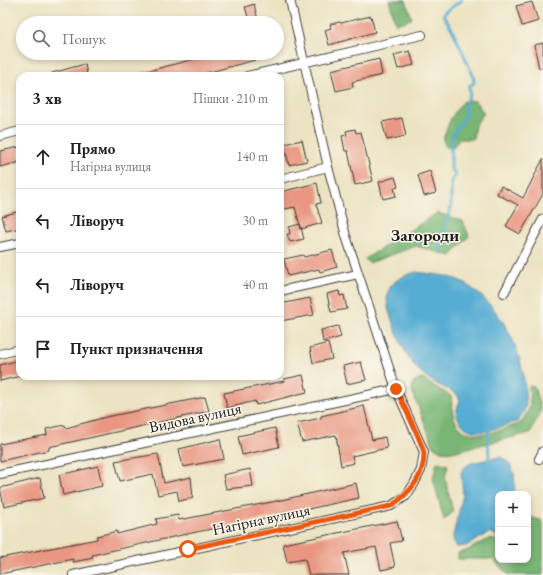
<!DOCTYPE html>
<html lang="uk">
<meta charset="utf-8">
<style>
body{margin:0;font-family:"EB Garamond",serif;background:#f2f2f2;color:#202124}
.controls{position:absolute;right:12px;bottom:12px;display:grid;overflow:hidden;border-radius:8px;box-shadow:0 2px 6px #0003}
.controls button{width:36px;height:36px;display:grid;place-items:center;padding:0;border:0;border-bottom:1px solid #e0e0e0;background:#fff;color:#202124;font:20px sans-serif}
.stop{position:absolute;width:12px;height:12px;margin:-9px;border:3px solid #ea580c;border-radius:50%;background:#fff}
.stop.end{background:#ea580c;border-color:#fff;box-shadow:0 1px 4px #0008}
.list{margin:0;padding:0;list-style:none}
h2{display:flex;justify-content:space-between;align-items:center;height:52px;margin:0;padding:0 16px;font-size:17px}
h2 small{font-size:13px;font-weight:400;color:#757577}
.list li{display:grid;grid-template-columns:26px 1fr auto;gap:12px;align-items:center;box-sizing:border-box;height:64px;padding:0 16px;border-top:1px solid #e0e0e0}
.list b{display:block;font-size:15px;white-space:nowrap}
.list p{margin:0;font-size:13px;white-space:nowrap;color:#757577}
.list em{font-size:13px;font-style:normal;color:#757577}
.icon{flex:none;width:22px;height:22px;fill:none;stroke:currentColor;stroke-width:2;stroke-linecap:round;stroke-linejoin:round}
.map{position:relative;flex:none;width:543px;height:575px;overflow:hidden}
.search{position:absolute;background:#fff;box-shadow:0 2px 6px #0003;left:16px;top:16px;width:268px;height:44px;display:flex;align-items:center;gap:10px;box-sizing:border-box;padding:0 14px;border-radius:22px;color:#757577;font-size:15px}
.panel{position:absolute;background:#fff;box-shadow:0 2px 6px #0003;left:16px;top:72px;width:268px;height:308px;border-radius:12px}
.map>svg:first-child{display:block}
.forest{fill:#79b574;stroke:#4a6848}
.water{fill:#57add3;stroke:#3a6478}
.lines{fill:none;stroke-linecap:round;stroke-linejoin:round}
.stream{stroke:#57add3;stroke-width:3}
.building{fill:#e99782}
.street-casing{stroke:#3b3a35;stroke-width:10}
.street{stroke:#fff;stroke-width:8}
.route{stroke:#ea580c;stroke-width:5}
.labels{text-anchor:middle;stroke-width:3;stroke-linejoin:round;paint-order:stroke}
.street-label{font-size:16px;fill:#1c1c1c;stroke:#fbf7ec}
.neighbourhood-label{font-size:17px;font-weight:bold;fill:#1c1c1c;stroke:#fbf7ec}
</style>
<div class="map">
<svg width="543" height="575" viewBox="0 0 543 575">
<rect width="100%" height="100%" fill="#fbf7ec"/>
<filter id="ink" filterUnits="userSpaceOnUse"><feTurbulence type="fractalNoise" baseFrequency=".025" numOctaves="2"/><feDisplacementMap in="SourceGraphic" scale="8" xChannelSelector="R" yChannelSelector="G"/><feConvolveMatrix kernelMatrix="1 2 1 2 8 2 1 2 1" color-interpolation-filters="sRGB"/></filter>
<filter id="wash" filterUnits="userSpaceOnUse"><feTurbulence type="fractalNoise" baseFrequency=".012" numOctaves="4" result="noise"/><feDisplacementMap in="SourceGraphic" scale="16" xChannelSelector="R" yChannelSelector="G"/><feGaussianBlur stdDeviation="0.9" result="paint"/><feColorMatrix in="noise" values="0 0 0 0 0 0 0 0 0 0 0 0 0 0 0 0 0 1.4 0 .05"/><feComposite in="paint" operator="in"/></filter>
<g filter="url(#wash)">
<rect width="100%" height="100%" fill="#ece3c2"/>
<path class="forest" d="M389 0H406L412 19 396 24Z
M464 101H475L484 113 475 125 473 139H460L453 147H446L443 140C448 124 452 113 464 101Z
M437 213 463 221 469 236 451 256 416 246 369 263 365 259Z
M420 378 451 396C452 405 452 416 457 424 469 444 505 429 521 423L530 407 529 386H534L541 410 530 433 452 452 441 451 434 447 412 391 413 382Z
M437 462 448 465 445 478 453 512 444 520 433 478Z
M530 517 543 521V575H508L493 559H458V553L466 551 490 538 498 541V560H528V518Z"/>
<path class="water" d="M416 272C432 274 452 275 466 284 501 307 522 348 525 389 525 395 527 403 525 408 524 412 520 417 518 421 502 426 474 441 461 423 455 415 456 410 460 400L457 394C446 388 432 383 423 374 409 362 403 348 396 331 384 301 379 282 416 272Z
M500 457C515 462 516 480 514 494H498V538L491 532 466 546 457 547 454 543 453 536 463 495 461 473 464 467 471 463Z"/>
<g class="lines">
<path class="stream" d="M441 251 442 235 451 207V182L456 174 451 169V145L453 134 465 117V105L470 94 469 86 474 83 473 75 452 29 443 15 446 11 462 0
M488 427 489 459"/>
</g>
<g id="blocks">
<path class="building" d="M532 2 538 21 522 26 516 6Z
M254 4 257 16 259 23H250L245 7Z
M371 16 375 32 329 45 325 30 331 28 330 24 340 22 341 23Z
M543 43V68H539L534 45Z
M410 51 414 65 398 69 394 55Z
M218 53H273L274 55 195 76H141L140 73Z
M379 59 382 75 352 82 353 87 336 91 331 70Z
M85 64 87 74 52 76V73Z
M402 118 406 136 387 140 382 122Z
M355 129 356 133 361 132 373 181 355 185 348 151H345L342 136 347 135 346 131Z
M302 140 307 161 289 165 284 144Z
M20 147V162L0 167V151Z
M543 159V194L520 234 506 226 518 205 497 194 501 186 523 198Z
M430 171 436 193 424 196 418 175Z
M395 177 398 187 394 188 396 196 383 199 379 182Z
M317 183 321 203 316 204 322 223 301 229 295 207 280 210V192Z
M20 211V228L6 231 2 216Z
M300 224 304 239 290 242 287 234H290L289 227Z
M332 250 337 267 320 272 319 269 288 276 284 259 303 255 304 257Z
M339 291 340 296 344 295 347 309 331 312 327 294Z
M310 298 314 315 280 321V304Z
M338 326 341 337 323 342 321 330Z
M328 343 332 359 313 363 310 348Z
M20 360V376L0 381V365Z
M361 362 366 380 347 384 343 366Z
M303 375 307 392 256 405 255 401 227 408 224 393 285 381 284 379Z
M205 397 209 411 49 447V450L0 461V444L47 435 46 429 65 425 66 428 106 417Z
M364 406 372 440 385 437 387 448 352 456 354 463 341 466 336 435 302 442 297 423 321 418V416Z
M275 428 279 447 242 455 238 436Z
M220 439 224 459 183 467 179 449Z
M158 454 164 483 191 477 193 498 179 501 177 491 158 495 153 474 120 481 115 461Z
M98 466 102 486 63 495 59 475Z
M250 469 253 486 226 489 223 475Z
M40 478 44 498 4 507 0 488Z
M356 483 359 498 299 511 300 513 241 523 221 529V527L182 535 92 555 93 558 73 562V559L0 574V558L97 539V536L117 531V534L157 524 156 519 178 515 179 520 277 501Z
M397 521 402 541 390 543 395 567 381 570 376 547 344 553 349 575H309L305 559 287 562 283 544Z"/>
</g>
</g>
<g filter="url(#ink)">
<use href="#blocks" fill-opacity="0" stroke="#3b3a35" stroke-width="1"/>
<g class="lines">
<g class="street-casing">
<path id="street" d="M247 76 422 35
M0 136 20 131
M280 179 328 167
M0 247 20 243
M280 291 358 274
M504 293 543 219
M0 354 20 349
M539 459 543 451
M0 474 396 389
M73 575 391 506 406 496 414 484 421 470 424 452 396 389 346 236 328 167 290 0"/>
</g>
<use href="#street" class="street"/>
</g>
</g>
<g class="lines" filter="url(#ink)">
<path class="route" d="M188 549 391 506C409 494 424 477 424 454 424 446 401 400 396 389"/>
</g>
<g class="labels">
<g class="street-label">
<text transform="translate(195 417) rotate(-12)" y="6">Видова вулиця</text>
<text transform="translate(261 519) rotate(-12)" y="6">Нагірна вулиця</text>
</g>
<g class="neighbourhood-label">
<text x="425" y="241">Загороди</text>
</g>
</g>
</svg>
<div class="controls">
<button>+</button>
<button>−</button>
</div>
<div class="stop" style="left:188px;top:549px"></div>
<div class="stop end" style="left:396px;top:389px"></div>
<div class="search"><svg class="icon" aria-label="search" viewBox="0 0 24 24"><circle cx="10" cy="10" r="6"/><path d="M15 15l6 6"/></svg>Пошук</div>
<section class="panel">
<h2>3 хв<small>Пішки · 210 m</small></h2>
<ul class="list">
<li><svg class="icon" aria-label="ahead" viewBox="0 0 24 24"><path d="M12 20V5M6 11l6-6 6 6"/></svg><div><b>Прямо</b><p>Нагірна вулиця</p></div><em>140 m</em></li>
<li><svg class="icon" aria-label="left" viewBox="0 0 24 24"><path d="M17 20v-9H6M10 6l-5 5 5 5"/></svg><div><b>Ліворуч</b></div><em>30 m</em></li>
<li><svg class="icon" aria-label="left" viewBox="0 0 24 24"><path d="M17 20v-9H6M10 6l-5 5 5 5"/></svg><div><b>Ліворуч</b></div><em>40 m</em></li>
<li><svg class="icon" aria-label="arrive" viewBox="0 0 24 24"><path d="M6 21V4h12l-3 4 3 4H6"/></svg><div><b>Пункт призначення</b></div></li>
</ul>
</section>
</div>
